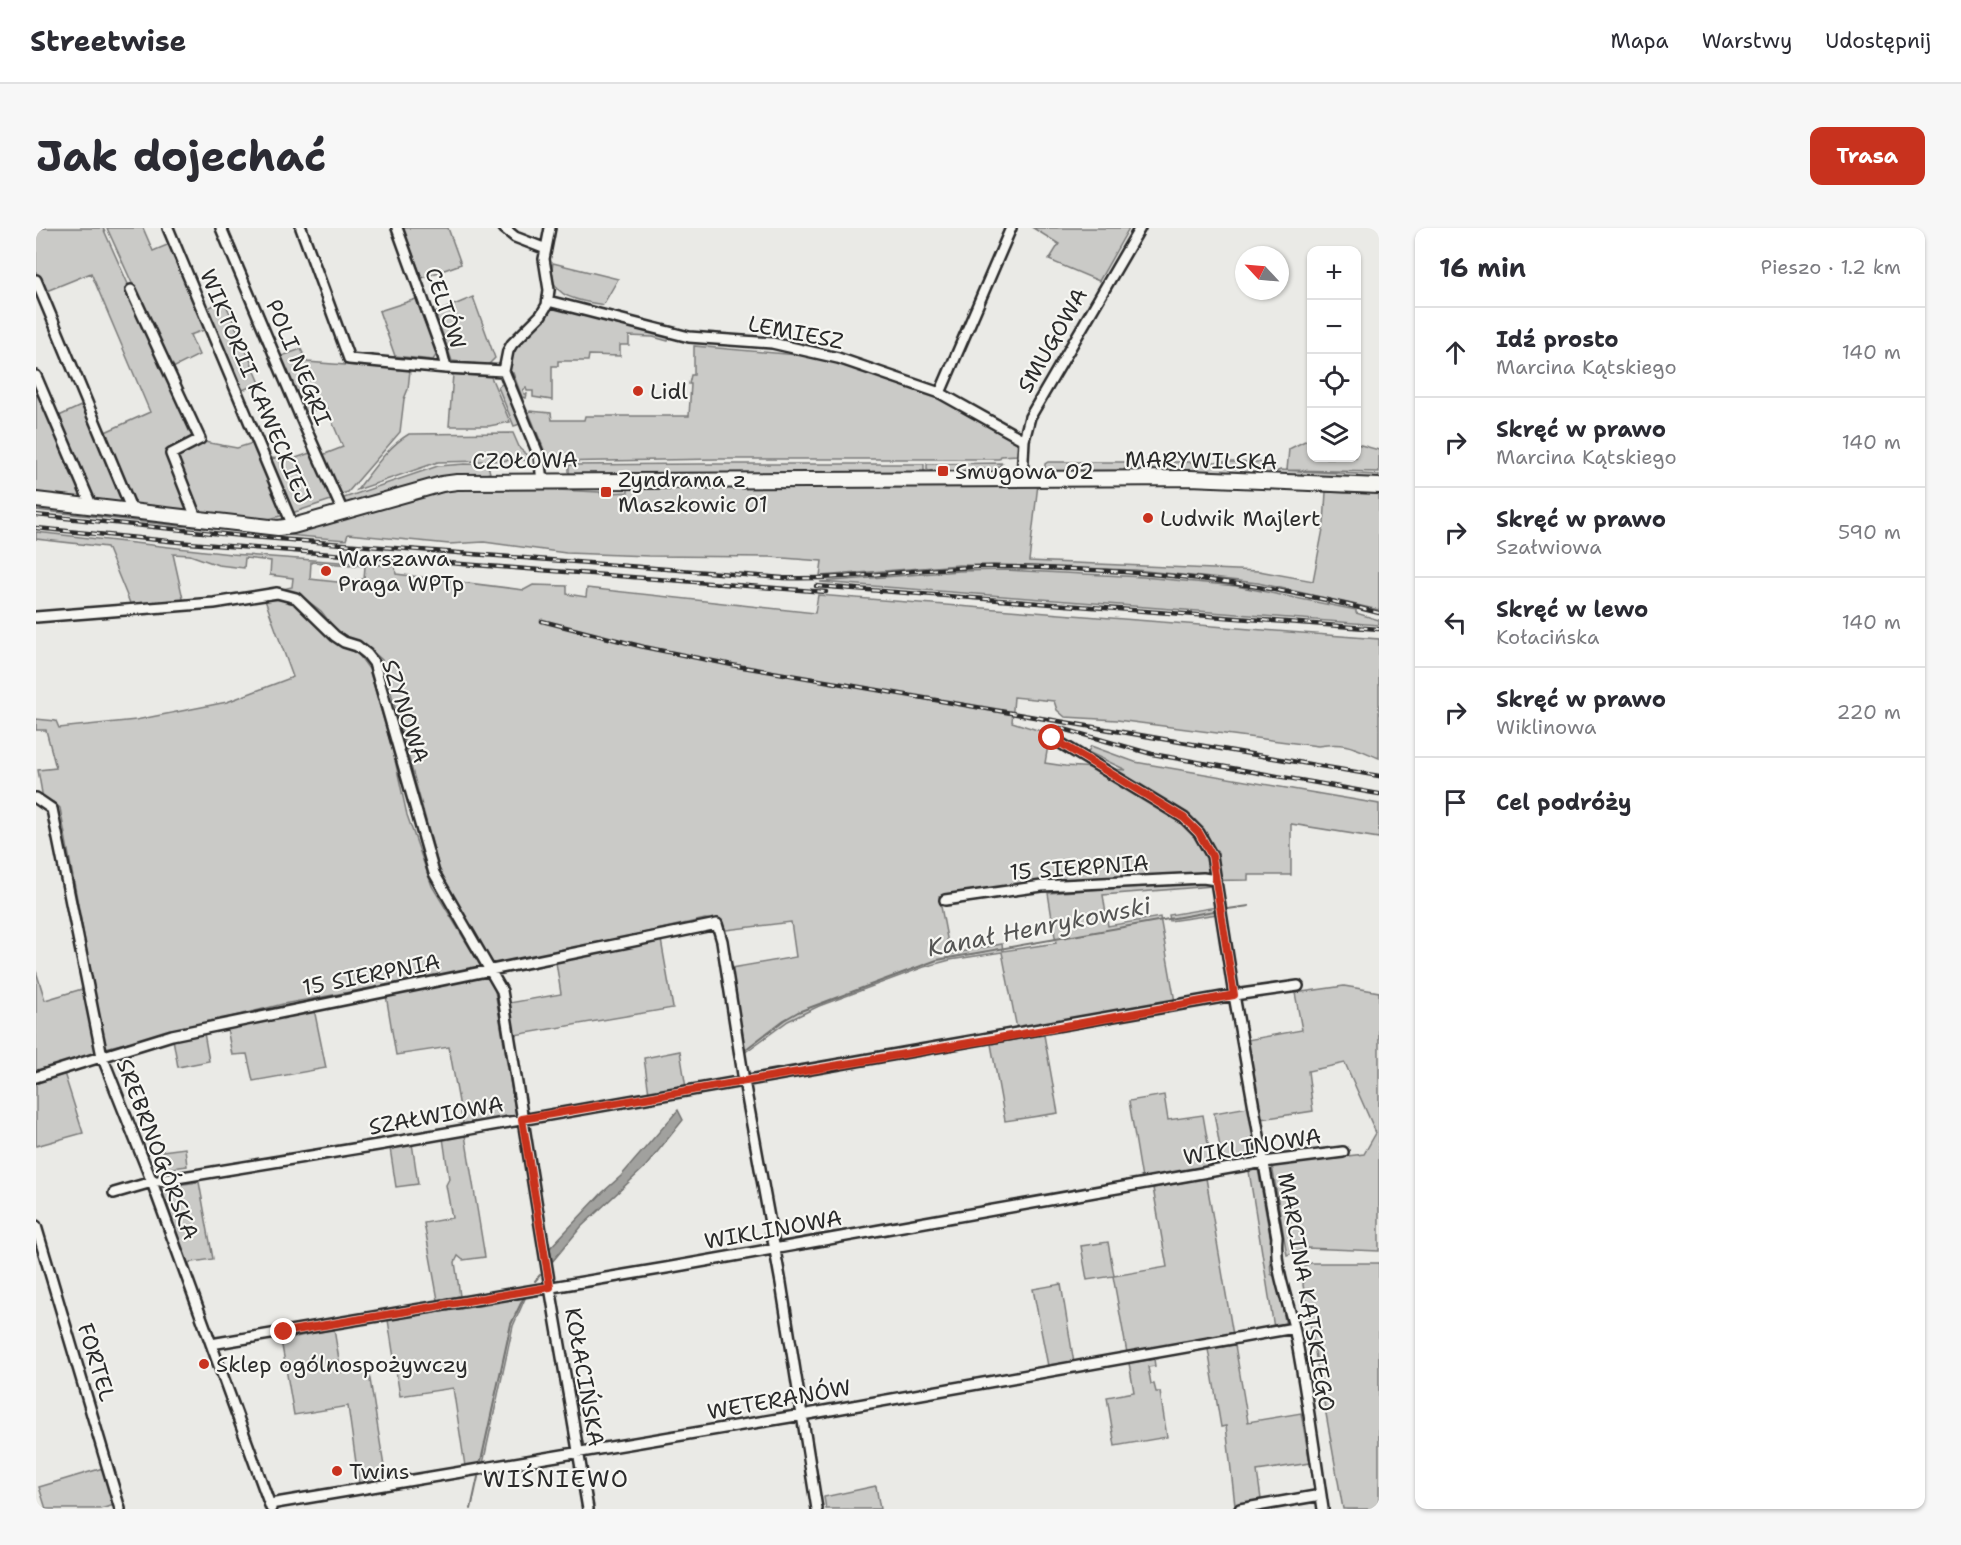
<!DOCTYPE html>
<html lang="pl">
<meta charset="utf-8">
<style>
body{margin:0;font-family:"Shantell Sans",sans-serif;background:#f7f7f7;color:#2b2b33}
.controls{position:absolute;right:18px;top:18px;display:grid;overflow:hidden;border-radius:12px;box-shadow:0 2px 4px #0004}
.controls button{width:54px;height:54px;display:grid;place-items:center;padding:0;border:0;border-bottom:2px solid #e1e1e2;background:#fff;color:#2b2b33;font:30px sans-serif}
.compass{position:absolute;left:1199px;top:18px;width:54px;height:54px;border-radius:50%;background:#fff;box-shadow:0 2px 4px #0004;rotate:296deg}
.stop{position:absolute;width:18px;height:18px;margin:-14px;border:4px solid #c8321e;border-radius:50%;background:#fff}
.stop.end{background:#c8321e;border-color:#fff;box-shadow:0 2px 6px #0008}
.list{margin:0;padding:0;list-style:none}
h2{display:flex;justify-content:space-between;align-items:center;height:78px;margin:0;padding:0 24px;font-size:26px}
h2 small{font-size:20px;font-weight:400;color:#7c7c81}
.list li{display:grid;grid-template-columns:39px 1fr auto;gap:18px;align-items:center;box-sizing:border-box;height:90px;padding:0 24px;border-top:2px solid #e1e1e2}
.list b{display:block;font-size:22px;white-space:nowrap}
.list p{margin:0;font-size:20px;white-space:nowrap;color:#7c7c81}
.list em{font-size:20px;font-style:normal;color:#7c7c81}
.icon{flex:none;width:33px;height:33px;fill:none;stroke:currentColor;stroke-width:2;stroke-linecap:round;stroke-linejoin:round}
.map{position:relative;flex:none;width:1343px;height:1281px;overflow:hidden;border-radius:12px}
header{display:flex;align-items:center;gap:36px;box-sizing:border-box;height:84px;padding:0 30px;background:#fff;border-bottom:2px solid #e1e1e2}
header strong{font-size:28px}
nav{display:flex;gap:33px;margin-inline-start:auto;font-size:21px}
.intro{display:flex;align-items:center;justify-content:space-between;box-sizing:border-box;height:144px;padding:0 36px}
h1{margin:0;font-size:42px}
.button{padding:15px 27px;border-radius:12px;background:#c8321e;color:#fff;font-size:21px;font-weight:700}
main{display:flex;gap:36px;padding:0 36px}
aside{flex:1;background:#fff;border-radius:12px;box-shadow:0 2px 4px #0004}
.map>svg:first-child{display:block}
.green{fill:#cacac7;stroke:#7a7a79;stroke-width:1.5;fill-rule:evenodd}
.water{fill:#a1a19e;stroke:#727270;stroke-width:1.5}
.lines{fill:none;stroke-linecap:round;stroke-linejoin:round}
.stream{stroke:#727270;stroke-width:2}
.street-casing{stroke:#2b2b2b;stroke-width:14}
.secondary-casing{stroke:#2b2b2b;stroke-width:18}
.street{stroke:#f6f6f2;stroke-width:9}
.secondary{stroke:#f6f6f2;stroke-width:14}
.rail-casing{stroke:#2b2b2b;stroke-width:4.5}
.rail{stroke:#f6f6f2;stroke-width:2;stroke-dasharray:7;stroke-linecap:butt}
.route{stroke:#c8321e;stroke-width:8}
.poi-dot{fill:#c8321e;stroke:#f6f6f2;stroke-width:2}
.labels{text-anchor:middle;stroke-width:4.5;stroke-linejoin:round;paint-order:stroke}
.street-label{font-size:22px;fill:#2b2b2b;stroke:#f6f6f2}
.poi-label{font-size:22px;fill:#2b2b2b;stroke:#f6f6f2;text-anchor:start}
.water-label{font-size:24px;font-style:italic;fill:#545453;stroke:#f6f6f2}
.neighbourhood-label{font-size:24px;letter-spacing:1.5px;fill:#2b2b2b;stroke:#f6f6f2}
</style>
<header>
<strong>Streetwise</strong>
<nav><a>Mapa</a><a>Warstwy</a><a>Udostępnij</a></nav>
</header>
<div class="intro"><h1>Jak dojechać</h1><a class="button">Trasa</a></div>
<main>
<div class="map">
<svg width="1343" height="1281" viewBox="0 0 1343 1281">
<rect width="100%" height="100%" fill="#eaeae6"/>
<filter id="ink" filterUnits="userSpaceOnUse"><feTurbulence type="fractalNoise" baseFrequency=".0167" numOctaves="2"/><feDisplacementMap in="SourceGraphic" scale="12" xChannelSelector="R" yChannelSelector="G"/><feConvolveMatrix kernelMatrix="1 2 1 2 8 2 1 2 1" color-interpolation-filters="sRGB"/></filter>
<g filter="url(#ink)">
<path class="green" d="M0 0H67L145 175 157 208 155 212 131 223 156 284 97 277 67 205 114 184 55 45 8 64 0 45Z
M71 0H107L117 23 136 15 171 101 154 107 163 127 135 141Z
M367 0H412L425 36 386 50Z
M997 0H1093L1063 53 1013 32 1023 16Z
M517 35 582 51 567 77C542 72 510 70 517 35Z
M437 69 459 130 452 137 416 133 399 85Z
M380 71 401 126 397 132 359 128 343 83Z
M188 72 224 155 204 163 170 81Z
M517 80 633 109 632 113 617 109 593 108V117H584V128L553 127 552 133H522V138H516V172L497 169V163H491L490 160 487 162 488 166H491L490 170 486 169 477 145 474 146 473 143 476 126 479 119Z
M658 118 773 128 801 135 904 170 933 188 983 213 981 227 965 228 963 231H680L513 234 493 185 494 183 515 185 516 192H548L549 188H653L655 156H653L655 147H658Z
M265 121 271 134 374 142 372 161 368 171 364 204 312 264 302 267 284 228 307 219 289 177 267 187 243 129Z
M417 146 455 149 474 194 453 198H413Z
M469 154 484 194V196L478 198 462 159Z
M0 155 48 269V273L0 267Z
M49 176 90 276 56 274 21 189Z
M477 205 484 221 493 228 494 232 402 234 321 262C336 243 351 219 373 206Z
M1275 210 1276 230H1320L1321 216 1343 222V244L1251 242 1253 221Z
M168 214 201 220 220 214 249 287 228 292 163 287 139 231 142 226Z
M277 224 295 272 256 285 233 230 257 231Z
M1012 234H1093L1086 245 1009 244V236Z
M1096 234H1223L1239 241 1226 250 1096 246Z
M966 235 960 241H936L927 243 903 242 899 244 891 241V236Z
M429 236 452 237 454 245 313 277 305 271 402 238Z
M664 236H888V243L899 247 533 248V237Z
M1244 242 1343 247V253L1237 250 1236 246Z
M1002 256 993 333 1223 343 1277 353 1288 296 1290 264 1343 266V382L1222 355 1100 342 923 337 784 348 786 333 734 329 613 328 530 325 448 314 413 316 312 306 310 312 144 298 0 282V277L245 306 410 260 521 259 522 262 564 264 565 267H573L574 265 592 264V261L614 257Z
M0 304 195 326 359 338 360 346 488 362 497 357 531 358V366L550 369 551 360 779 385 782 367 1343 411V530C1319 520 1309 513 1282 518L1081 492 1029 489 1021 482 1018 473 978 469 976 494 1014 506 1009 535 1029 538 1090 542 1052 524 1055 518 1099 534 1343 576V610L1255 596V647H1212V652L1010 655 903 668 914 726 966 716 967 723 1020 715 1012 665 1174 653 1176 658 1067 667 1072 698 1124 689 1139 774 981 801 966 724 914 732 888 739 783 778 752 793 708 825 695 740 760 729 755 694 690 702 685 692 669 691 466 737 457 736 452 733 403 640 346 432 330 418 313 410 299 401 285 383 264 367 242 362 256 359 257 350 234 347 235 333 209 330 208 340 182 337 154 327 137 326 148 375 96 380 71 319 0 311ZM275 334 329 338 328 351 301 354 274 351Z
M969 342 1107 349 1200 358 1320 382V385L1343 392V397L784 354 923 343Z
M254 371 297 411 322 426 333 441 357 523 371 587 396 658 446 740 247 776 69 820 24 580 17 574 7 571 2 542 20 540 10 502H0V491L20 493 23 500 100 492 191 474 257 449 229 372Z
M1180 679 1181 686 1134 693 1133 687Z
M625 712 637 780 479 807 473 775 525 766 520 734Z
M0 743 9 772 46 761 62 827 0 846Z
M450 749 458 757 480 887 427 896 413 819 360 827 350 767Z
M1308 758 1343 764V1023L1270 1020 1251 1027 1236 937 1328 926 1340 905 1309 835 1272 843 1277 883 1225 891 1211 812 1266 802 1259 765Z
M278 781 290 840 217 853 211 826 196 827 191 800Z
M168 805 173 833 142 839 137 811Z
M1008 807 1022 885 969 893 955 816Z
M644 823 650 860 613 866 608 830Z
M28 845 47 905 0 918V854Z
M1128 867 1132 892 1167 887 1176 939 1106 951 1093 873Z
M1212 879 1221 931 1187 937 1178 885Z
M429 907 449 1029 427 1032 422 1028 419 1034 424 1068 402 1072 388 995 416 990 410 957 413 951 407 910Z
M376 915 382 956 360 959 354 920Z
M149 920 151 938 121 942 119 924Z
M1222 941 1237 1024 1234 1032 1235 1046 1241 1050 1250 1098 1238 1100 1213 943Z
M1170 950 1197 1107 1091 1125 1077 1048 1051 1052 1045 1018 1072 1014 1078 1048 1131 1039 1117 960Z
M163 954 177 1031 151 1035 125 959Z
M1274 1035H1343V1281H1307L1267 1057 1269 1037Z
M1025 1056 1038 1135 1012 1138 997 1061Z
M491 1066 477 1098 447 1236 429 1238 417 1160 364 1168 352 1092 455 1076V1071Z
M298 1101 305 1144 332 1139 350 1251 323 1256 312 1178 258 1187 245 1112Z
M1199 1117 1212 1194 1265 1185 1274 1235 1221 1243 1225 1271 1199 1277 1190 1198 1185 1199 1172 1121Z
M1118 1131 1119 1138 1112 1139 1115 1156H1118L1120 1164H1124L1131 1209 1079 1218 1071 1169 1098 1164 1093 1135Z
M67 1240 79 1277 64 1281H10L3 1259Z
M840 1258 844 1281H790L788 1269Z"/>
<path class="water" d="M642 882 647 892 610 938 545 999 516 1034 512 1022 567 964 585 948Z"/>
<g class="lines">
<path class="stream" d="M1192 681 1213 678
M710 821 748 792 762 784 901 732 1178 683
M499 1053 504 1047
M445 1233 475 1096 489 1067
M435 1281 442 1249"/>
<g class="street-casing">
<path id="street" d="M132 0 257 298
M185 0 265 190 307 284
M265 0 313 131 410 140 468 143
M361 0 406 124 410 140
M468 0 479 9 510 21
M0 52 97 285
M95 62 164 211 135 226 161 292
M512 73 653 109 736 115 802 130 904 165 988 212
M0 148 56 279
M904 165 975 0
M986 251 988 212 994 189 1104 0
M506 253 503 228 468 143 472 123 476 116 505 87 511 77 513 62 508 31 514 0
M0 389 178 375 241 365 260 370 299 408 308 414 321 418 331 426 338 435 398 645 466 763 514 1059 552 1281
M1016 510 1148 590 1163 605 1176 628 1198 767 1241 1009C1238 1039 1251 1070 1258 1099 1270 1159 1278 1221 1287 1281
M0 570 16 581 66 828 116 954 235 1280
M909 672 1006 658 1167 650 1180 652
M0 849 136 807 681 696 686 713 708 853 745 1055 781 1281
M78 965 116 954 348 916 1198 767 1262 758
M0 998 84 1281
M175 1116 630 1040 1228 934 1307 924
M234 1276 766 1187 1258 1100
M1204 1281 1285 1267"/>
</g>
<g class="secondary-casing">
<path id="secondary" d="M0 272 242 300 257 298 406 256 421 254 1154 250 1343 258"/>
</g>
<use href="#street" class="street"/>
<use href="#secondary" class="secondary"/>
<g class="rail-casing">
<path id="rail" d="M0 287 216 309 747 350C813 352 877 341 942 339 973 338 1003 340 1033 341 1138 345 1241 357 1343 385
M0 300 153 315 790 364
M780 358 1343 401
M506 393 608 419 701 438 1343 548
M1024 500 1116 526 1343 566"/>
</g>
<use href="#rail" class="rail"/>
</g>
</g>
<g class="lines" filter="url(#ink)">
<path class="route" d="M248 1104 514 1059 486 891 986 806 1198 767 1176 628 1163 605 1148 590 1016 510"/>
</g>
<g class="poi-dot">
<circle cx="602" cy="163" r="6"/>
<rect x="901" y="237" width="12" height="12" rx="3"/>
<rect x="564" y="258" width="12" height="12" rx="3"/>
<circle cx="1112" cy="290" r="6"/>
<circle cx="290" cy="343" r="6"/>
<circle cx="168" cy="1136" r="6"/>
<circle cx="301" cy="1243" r="6"/>
</g>
<g class="labels">
<g class="street-label">
<text transform="translate(410 80) rotate(71)" y="8">CELTÓW</text>
<text transform="translate(760 104) rotate(11)" y="8">LEMIESZ</text>
<text transform="translate(1016 112) rotate(-60)" y="8">SMUGOWA</text>
<text transform="translate(263 134) rotate(67)" y="8">POLI NEGRI</text>
<text transform="translate(220 158) rotate(67)" y="8">WIKTORII KAWECKIEJ</text>
<text transform="translate(489 232) rotate(-1)" y="8">CZOŁOWA</text>
<text transform="translate(1165 232) rotate(1)" y="8">MARYWILSKA</text>
<text transform="translate(370 483) rotate(72)" y="8">SZYNOWA</text>
<text transform="translate(1043 639) rotate(-4)" y="8">15 SIERPNIA</text>
<text transform="translate(335 746) rotate(-11)" y="8">15 SIERPNIA</text>
<text transform="translate(400 887) rotate(-10)" y="8">SZAŁWIOWA</text>
<text transform="translate(1216 918) rotate(-9)" y="8">WIKLINOWA</text>
<text transform="translate(122 921) rotate(69)" y="8">SREBRNOGÓRSKA</text>
<text transform="translate(737 1001) rotate(-10)" y="8">WIKLINOWA</text>
<text transform="translate(1271 1064) rotate(80)" y="8">MARCINA KĄTSKIEGO</text>
<text transform="translate(61 1134) rotate(73)" y="8">FORTEL</text>
<text transform="translate(549 1149) rotate(80)" y="8">KOŁACIŃSKA</text>
<text transform="translate(743 1171) rotate(-10)" y="8">WETERANÓW</text>
</g>
<g class="poi-label">
<text x="614" y="171">Lidl</text>
<text x="919" y="251">Smugowa 02</text>
<text x="582" y="259">Zyndrama z<tspan x="582" dy="25">Maszkowic 01</tspan></text>
<text x="1124" y="298">Ludwik Majlert</text>
<text x="302" y="338">Warszawa<tspan x="302" dy="25">Praga WPTp</tspan></text>
<text x="180" y="1144">Sklep ogólnospożywczy</text>
<text x="313" y="1251">Twins</text>
</g>
<g class="water-label">
<text transform="translate(1003 699) rotate(-11)" y="8">Kanał Henrykowski</text>
</g>
<g class="neighbourhood-label">
<text x="520" y="1259">WIŚNIEWO</text>
</g>
</g>
</svg>
<div class="controls">
<button>+</button>
<button>−</button>
<button><svg class="icon" aria-label="locate" viewBox="0 0 24 24"><circle cx="12" cy="12" r="6"/><path d="M12 2v4M12 18v4M2 12h4M18 12h4"/></svg></button>
<button><svg class="icon" aria-label="layers" viewBox="0 0 24 24"><path d="M12 4l9 5-9 5-9-5zM3 14l9 5 9-5"/></svg></button>
</div>
<svg class="compass" viewBox="-18 -18 36 36"><path d="M0-13l5 13h-10z" fill="#e53935"/><path d="M0 13l5-13h-10z" fill="#7c7c81"/></svg>
<div class="stop" style="left:1016px;top:510px"></div>
<div class="stop end" style="left:248px;top:1104px"></div>
</div>
<aside>
<h2>16 min<small>Pieszo · 1.2 km</small></h2>
<ul class="list">
<li><svg class="icon" aria-label="ahead" viewBox="0 0 24 24"><path d="M12 20V5M6 11l6-6 6 6"/></svg><div><b>Idź prosto</b><p>Marcina Kątskiego</p></div><em>140 m</em></li>
<li><svg class="icon" aria-label="right" viewBox="0 0 24 24"><path d="M7 20v-9h11M14 6l5 5-5 5"/></svg><div><b>Skręć w prawo</b><p>Marcina Kątskiego</p></div><em>140 m</em></li>
<li><svg class="icon" aria-label="right" viewBox="0 0 24 24"><path d="M7 20v-9h11M14 6l5 5-5 5"/></svg><div><b>Skręć w prawo</b><p>Szałwiowa</p></div><em>590 m</em></li>
<li><svg class="icon" aria-label="left" viewBox="0 0 24 24"><path d="M17 20v-9H6M10 6l-5 5 5 5"/></svg><div><b>Skręć w lewo</b><p>Kołacińska</p></div><em>140 m</em></li>
<li><svg class="icon" aria-label="right" viewBox="0 0 24 24"><path d="M7 20v-9h11M14 6l5 5-5 5"/></svg><div><b>Skręć w prawo</b><p>Wiklinowa</p></div><em>220 m</em></li>
<li><svg class="icon" aria-label="arrive" viewBox="0 0 24 24"><path d="M6 21V4h12l-3 4 3 4H6"/></svg><div><b>Cel podróży</b></div></li>
</ul>
</aside>
</main>
